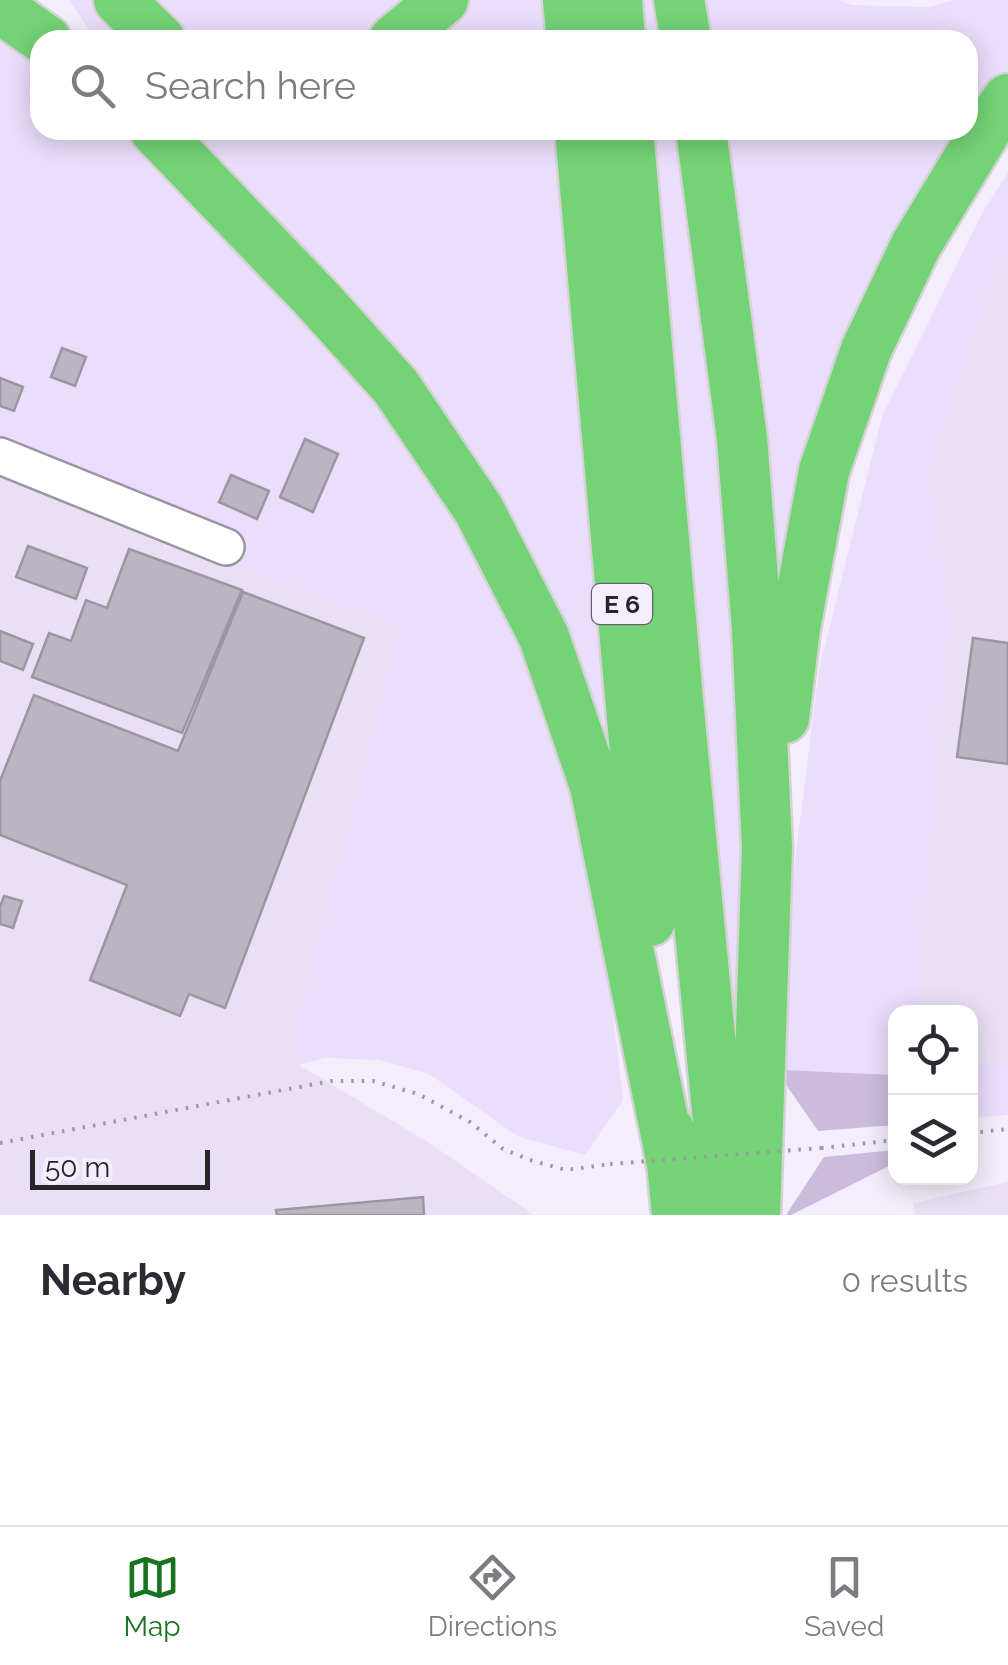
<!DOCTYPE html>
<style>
body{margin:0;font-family:Raleway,sans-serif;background:#f2f2f3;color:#2b2b33}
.controls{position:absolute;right:30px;bottom:30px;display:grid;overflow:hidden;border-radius:20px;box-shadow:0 5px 25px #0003}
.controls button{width:90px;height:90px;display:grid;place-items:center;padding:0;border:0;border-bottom:2px solid #e1e1e2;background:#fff;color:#2b2b33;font:50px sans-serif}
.scale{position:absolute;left:30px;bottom:25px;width:180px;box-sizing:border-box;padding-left:10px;border:5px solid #272429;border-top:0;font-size:28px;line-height:35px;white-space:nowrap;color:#272429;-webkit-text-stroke:8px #f4eefc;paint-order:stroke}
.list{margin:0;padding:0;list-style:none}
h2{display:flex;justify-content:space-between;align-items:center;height:130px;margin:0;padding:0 40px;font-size:42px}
h2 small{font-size:32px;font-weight:400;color:#7c7c81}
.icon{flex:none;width:55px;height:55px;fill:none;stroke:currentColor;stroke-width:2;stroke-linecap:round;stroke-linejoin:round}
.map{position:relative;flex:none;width:1008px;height:1215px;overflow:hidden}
.search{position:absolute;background:#fff;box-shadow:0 5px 25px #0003;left:30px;right:30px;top:30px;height:110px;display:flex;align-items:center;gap:25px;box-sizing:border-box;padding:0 35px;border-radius:30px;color:#7c7c81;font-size:38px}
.sheet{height:310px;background:#fff}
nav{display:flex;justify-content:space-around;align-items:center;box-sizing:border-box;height:140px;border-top:2px solid #e1e1e2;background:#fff;font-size:28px;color:#7c7c81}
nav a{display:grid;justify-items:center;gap:5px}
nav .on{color:#177321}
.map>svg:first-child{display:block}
.built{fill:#eae0f5}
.green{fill:#ebddfc}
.forest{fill:#cbbcdd}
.building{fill:#bab5c1;stroke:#9b96a2;stroke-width:2.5}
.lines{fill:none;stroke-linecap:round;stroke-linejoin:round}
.minor-casing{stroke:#9a95a1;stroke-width:40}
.highway-casing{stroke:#d4d3d4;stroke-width:55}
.path{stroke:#9d98a2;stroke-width:4;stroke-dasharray:2.5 8;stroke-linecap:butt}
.minor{stroke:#fff;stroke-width:35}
.highway{stroke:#74d376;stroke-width:50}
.path-bridge{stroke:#9d98a2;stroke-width:4;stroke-dasharray:2.5 8;stroke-linecap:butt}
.labels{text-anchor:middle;stroke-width:9;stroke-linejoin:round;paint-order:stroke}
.shield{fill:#f4eefc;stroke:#646168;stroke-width:2.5}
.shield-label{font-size:25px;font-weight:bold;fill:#272429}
</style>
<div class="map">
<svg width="1008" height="1215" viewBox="0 0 1008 1215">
<rect width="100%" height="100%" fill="#f4eefc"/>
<path class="built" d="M1008 261V1064H971L970 1012H919V985L949 614 928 470 995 277Z
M0 479 400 627 298 1018 299 1065 431 1144 534 1215H0Z
M1008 1182V1215H915L913 1203Z"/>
<path class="green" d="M69 0H92L134 40H96Z
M140 0H412L391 19 353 40H205L188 34Z
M463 0H542L545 40H424Z
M642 0H665L672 40H646Z
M693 0H838L852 5 930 7 954 0H1008V74L982 109 922 207 767 690 716 130H968V40H700Z
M0 33 40 59V130H118L266 270 385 407 490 567 535 667 580 816 612 1007 623 1100 585 1155 519 1137 429 1074 380 1060 325 1058 299 1065 298 1018 400 627 0 479Z
M175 130H554L580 418 609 776 574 668Z
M653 130H687L742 644 743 1123 698 650Z
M1008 173V261L995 277 928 470 949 614 919 985V1012H896L895 1075 783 1070 792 886 819 669 882 416 985 208Z
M971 1064H1008V1115L971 1118Z"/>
<path class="forest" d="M783 1070 895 1075V1125L818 1131 782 1079Z
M895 1150V1163L791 1215H786L824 1157Z"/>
<path class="building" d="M62 348 86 357 75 386 51 377Z
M0 378 23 387 14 411 0 406Z
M305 439 338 454 313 512 280 497Z
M231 475 269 491 257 519 219 502Z
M28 546 87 568 76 599 16 577Z
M129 549 242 590 182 733 32 677 49 633 71 641 86 600 107 608Z
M243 592 364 638 225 1008 189 994 180 1016 90 980 127 885 0 835V781L34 695 178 751Z
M0 631 33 644 23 670 0 661Z
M973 638 1008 643V764L957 757Z
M4 896 22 901 13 928 0 924V907Z
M423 1197 424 1215H277L276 1210Z"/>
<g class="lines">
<g class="minor-casing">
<path id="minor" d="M0 456 226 547"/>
</g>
<g class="highway-casing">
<path id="highway" d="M119 0 160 40
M568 0 572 40
M617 0 620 40
M679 0 686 40
M0 8 46 40
M394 40 443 0
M155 130 317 299 396 387 479 510 544 637 595 786 672 1164
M580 130 650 921
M628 130 678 700 727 1215
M701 130 742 439 757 629 767 847 755 1215
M784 718 795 628 824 471 866 350 916 245 986 130 1008 99
M669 1130 677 1215"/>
</g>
<path class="path" d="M970 1133 1008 1129
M0 1143 331 1081H373L418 1094 470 1122 503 1149 530 1160 566 1170 610 1164
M821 1148 896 1140"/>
<use href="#minor" class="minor"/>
<use href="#highway" class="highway"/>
<path class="path-bridge" d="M610 1164 821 1148"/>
</g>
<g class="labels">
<rect class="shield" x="592" y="584" width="60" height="40" rx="8"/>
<g class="shield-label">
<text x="622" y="613">E 6</text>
</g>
</g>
</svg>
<div class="controls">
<button><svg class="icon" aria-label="locate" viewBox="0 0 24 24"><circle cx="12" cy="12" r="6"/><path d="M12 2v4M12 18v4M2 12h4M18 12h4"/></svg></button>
<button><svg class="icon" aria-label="layers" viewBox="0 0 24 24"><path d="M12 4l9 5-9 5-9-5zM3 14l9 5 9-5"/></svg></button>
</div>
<div class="scale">50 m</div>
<div class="search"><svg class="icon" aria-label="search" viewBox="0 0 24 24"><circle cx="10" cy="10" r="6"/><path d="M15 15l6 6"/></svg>Search here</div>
</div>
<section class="sheet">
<h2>Nearby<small>0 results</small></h2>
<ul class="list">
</ul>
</section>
<nav>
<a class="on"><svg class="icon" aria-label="map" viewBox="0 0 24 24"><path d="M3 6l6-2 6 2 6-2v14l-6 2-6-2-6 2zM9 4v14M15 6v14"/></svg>Map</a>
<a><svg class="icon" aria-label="directions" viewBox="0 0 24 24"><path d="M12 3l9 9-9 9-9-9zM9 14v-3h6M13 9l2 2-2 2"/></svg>Directions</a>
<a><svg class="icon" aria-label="saved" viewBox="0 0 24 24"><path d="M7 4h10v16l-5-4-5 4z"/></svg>Saved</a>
</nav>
